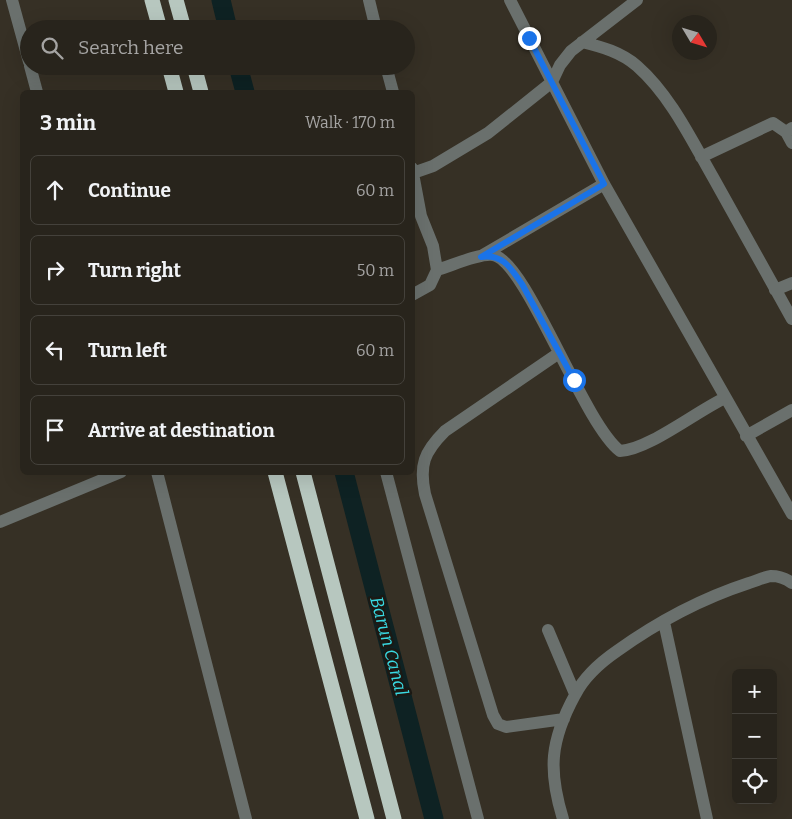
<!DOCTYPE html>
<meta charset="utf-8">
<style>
body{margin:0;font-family:Bitter,serif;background:#343029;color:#f1f3f6}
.controls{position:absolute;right:15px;bottom:15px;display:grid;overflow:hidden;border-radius:8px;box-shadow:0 5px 20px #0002}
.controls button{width:45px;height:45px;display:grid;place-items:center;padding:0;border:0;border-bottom:1px solid #44413b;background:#28241c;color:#f1f3f6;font:25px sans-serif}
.compass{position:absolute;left:672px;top:15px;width:45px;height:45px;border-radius:50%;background:#28241c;box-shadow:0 5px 20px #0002;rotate:128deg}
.stop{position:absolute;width:15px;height:15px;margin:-11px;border:4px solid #1a73e8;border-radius:50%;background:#fff}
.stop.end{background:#1a73e8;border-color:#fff;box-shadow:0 1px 5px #0008}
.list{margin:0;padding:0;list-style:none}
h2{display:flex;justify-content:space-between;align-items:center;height:65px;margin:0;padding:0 20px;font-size:21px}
h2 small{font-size:16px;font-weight:400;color:#a5a4a3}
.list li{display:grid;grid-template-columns:32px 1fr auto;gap:15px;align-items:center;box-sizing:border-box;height:70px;margin:0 10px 10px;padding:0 10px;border:1px solid #44413b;border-radius:8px}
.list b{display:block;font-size:19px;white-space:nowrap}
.list em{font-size:16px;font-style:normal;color:#a5a4a3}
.icon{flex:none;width:28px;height:28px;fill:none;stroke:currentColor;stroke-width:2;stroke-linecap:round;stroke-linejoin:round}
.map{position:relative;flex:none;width:792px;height:819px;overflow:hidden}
.search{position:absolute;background:#28241c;box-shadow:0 5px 20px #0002;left:20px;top:20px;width:395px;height:55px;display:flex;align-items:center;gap:12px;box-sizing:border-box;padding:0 18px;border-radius:28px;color:#a5a4a3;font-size:19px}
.panel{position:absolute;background:#28241c;box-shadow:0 5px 20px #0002;left:20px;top:90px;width:395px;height:385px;border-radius:8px}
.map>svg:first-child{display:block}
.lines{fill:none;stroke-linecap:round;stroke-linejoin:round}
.canal{stroke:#0e2223;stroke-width:19}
.minor{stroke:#6a706d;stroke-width:12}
.highway{stroke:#b7c7bf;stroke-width:15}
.route{stroke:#1a73e8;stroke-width:6}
.labels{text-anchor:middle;stroke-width:5;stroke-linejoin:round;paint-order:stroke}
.water-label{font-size:18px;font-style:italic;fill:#39d9e2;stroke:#1b1914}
</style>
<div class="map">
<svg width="792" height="819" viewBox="0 0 792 819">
<rect width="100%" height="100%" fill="#363025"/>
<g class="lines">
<path class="canal" d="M221 0 228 29
M238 66 245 92
M344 472 434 819"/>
<path class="minor" d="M12 0 29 62
M369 0 376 29
M510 0 604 184 792 514
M582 42C602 47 621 52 637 66 671 96 692 141 714 179 740 226 766 273 792 319
M30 66 37 92
M386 66 393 92
M786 132 792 143
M701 157 773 123 786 132 792 128
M412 168 421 216 433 246 437 270 430 285 412 295
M413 173 433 166 488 133 552 82 560 65 571 51 637 0
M483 255 604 184
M437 270C451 266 479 253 493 255 526 260 583 423 620 451 648 450 697 411 725 398
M775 290 792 283
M559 353 445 431C424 452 419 465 425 494L493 715 498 724 506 727 564 719
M746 436 792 410
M157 472 246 819
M386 472 478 819
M0 522 121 472
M664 622 707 819
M548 630 575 694
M563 819C548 770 550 741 575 695 584 677 601 662 617 651 656 623 703 598 749 583 756 581 764 577 771 576 779 576 785 578 792 583"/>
<path class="highway" d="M152 0 160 29
M176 0 184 29
M169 66 176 92
M194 66 201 92
M275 472 367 819
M303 472 394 819"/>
</g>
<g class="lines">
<path class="route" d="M529 38 604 184 481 257C503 254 510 267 522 284L574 380"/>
</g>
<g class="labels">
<g class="water-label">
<text transform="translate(389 646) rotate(75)" y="6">Barun Canal</text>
</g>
</g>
</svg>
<div class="controls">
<button>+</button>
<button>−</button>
<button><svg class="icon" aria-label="locate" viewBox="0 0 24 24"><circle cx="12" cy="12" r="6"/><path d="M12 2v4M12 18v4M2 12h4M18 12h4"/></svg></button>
</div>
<svg class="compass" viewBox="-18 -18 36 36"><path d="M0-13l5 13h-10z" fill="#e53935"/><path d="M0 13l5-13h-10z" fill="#a5a4a3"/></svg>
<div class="stop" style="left:574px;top:380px"></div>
<div class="stop end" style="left:529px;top:38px"></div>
<div class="search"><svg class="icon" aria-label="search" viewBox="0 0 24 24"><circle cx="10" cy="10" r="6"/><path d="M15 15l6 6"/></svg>Search here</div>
<section class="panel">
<h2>3 min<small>Walk · 170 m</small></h2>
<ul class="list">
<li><svg class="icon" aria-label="ahead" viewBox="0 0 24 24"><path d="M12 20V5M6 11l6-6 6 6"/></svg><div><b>Continue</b></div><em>60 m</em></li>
<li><svg class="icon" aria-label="right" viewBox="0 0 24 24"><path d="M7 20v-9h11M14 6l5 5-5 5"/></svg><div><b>Turn right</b></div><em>50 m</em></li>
<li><svg class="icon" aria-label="left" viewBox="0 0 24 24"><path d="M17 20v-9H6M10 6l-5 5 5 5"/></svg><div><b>Turn left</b></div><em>60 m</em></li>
<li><svg class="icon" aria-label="arrive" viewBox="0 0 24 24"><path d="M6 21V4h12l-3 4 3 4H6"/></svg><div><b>Arrive at destination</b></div></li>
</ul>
</section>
</div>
